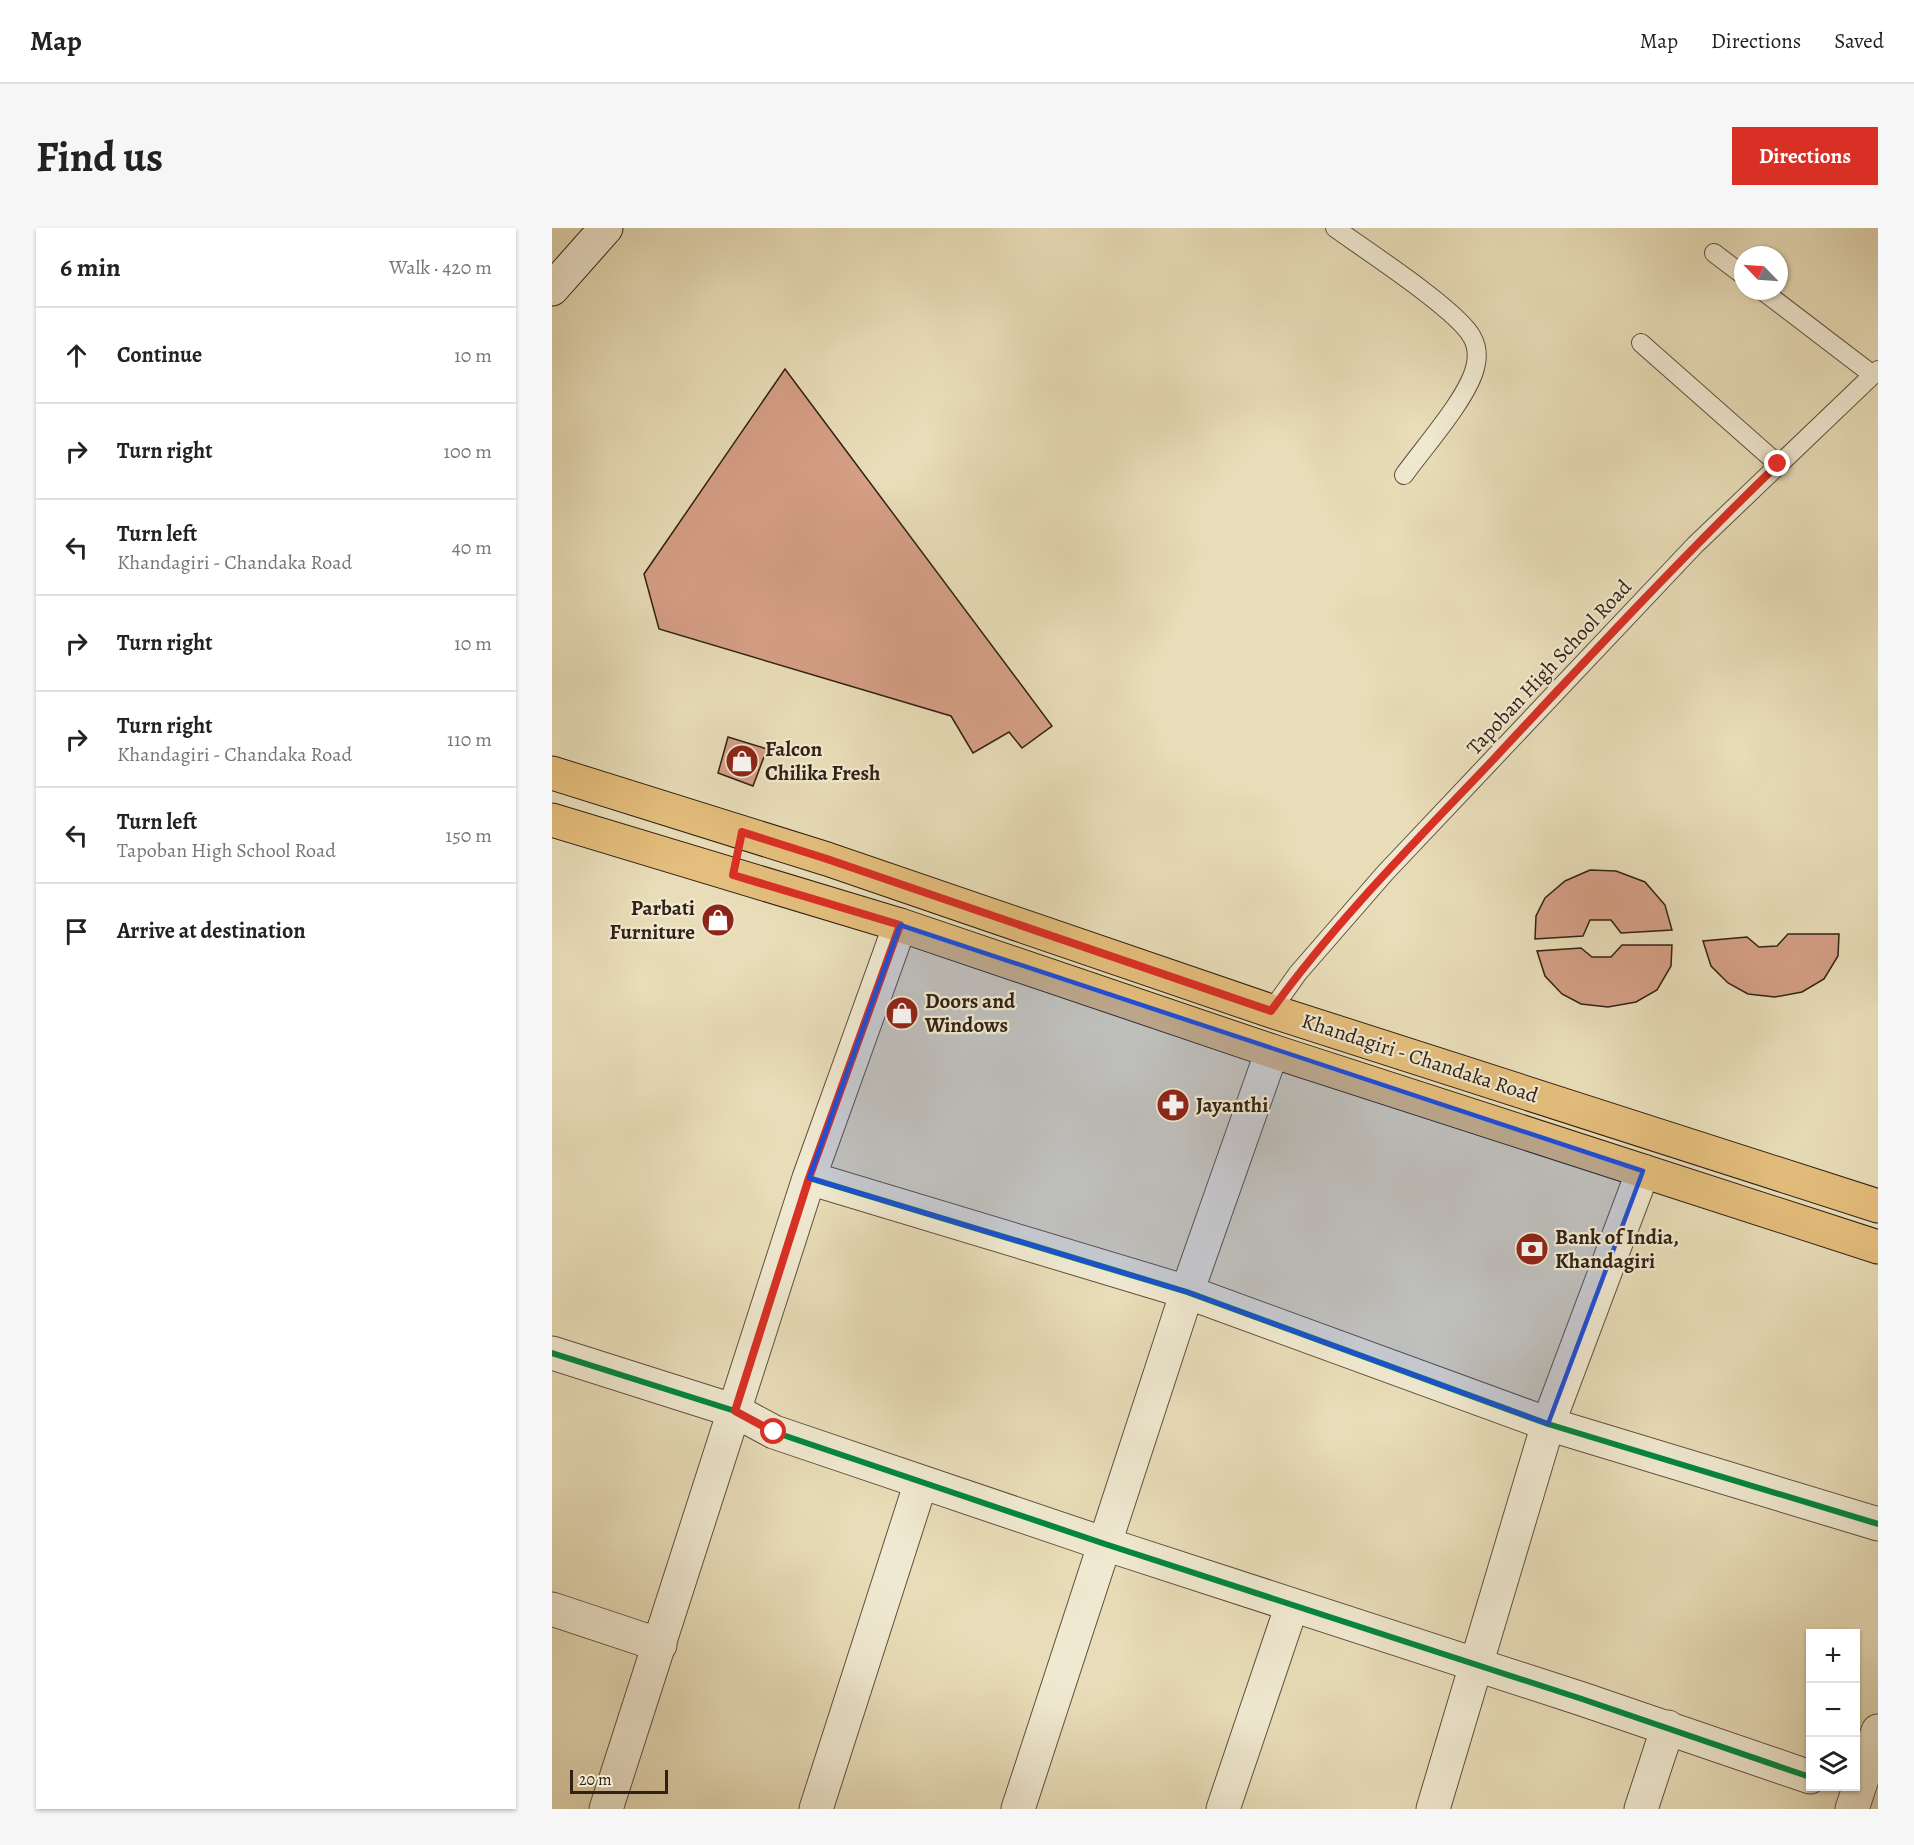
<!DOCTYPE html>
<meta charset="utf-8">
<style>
body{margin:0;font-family:Alegreya,serif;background:#f6f6f6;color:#222}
.controls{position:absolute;right:18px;bottom:18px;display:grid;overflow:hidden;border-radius:0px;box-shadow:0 2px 4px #0004}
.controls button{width:54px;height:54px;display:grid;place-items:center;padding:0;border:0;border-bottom:2px solid #e0e0e0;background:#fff;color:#222;font:30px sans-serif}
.compass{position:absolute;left:1182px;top:18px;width:54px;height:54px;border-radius:50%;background:#fff;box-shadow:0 2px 4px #0004;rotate:295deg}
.scale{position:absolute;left:18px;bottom:15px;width:98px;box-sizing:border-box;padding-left:6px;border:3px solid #312114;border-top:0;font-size:16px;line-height:21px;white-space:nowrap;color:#312114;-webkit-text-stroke:4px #f0e9d1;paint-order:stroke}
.stop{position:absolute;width:18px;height:18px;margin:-14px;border:4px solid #d93025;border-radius:50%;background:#fff}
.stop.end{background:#d93025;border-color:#fff;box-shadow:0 2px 6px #0008}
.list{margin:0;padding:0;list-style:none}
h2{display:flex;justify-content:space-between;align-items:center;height:78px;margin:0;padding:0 24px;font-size:26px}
h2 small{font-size:20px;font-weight:400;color:#767676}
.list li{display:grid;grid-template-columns:39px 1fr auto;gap:18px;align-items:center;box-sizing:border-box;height:96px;padding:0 24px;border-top:2px solid #e0e0e0}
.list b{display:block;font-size:22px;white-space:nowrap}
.list p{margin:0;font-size:20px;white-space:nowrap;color:#767676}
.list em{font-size:20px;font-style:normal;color:#767676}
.icon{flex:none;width:33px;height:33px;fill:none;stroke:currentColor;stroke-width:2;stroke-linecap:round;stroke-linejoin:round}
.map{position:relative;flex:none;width:1326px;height:1581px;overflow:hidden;border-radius:0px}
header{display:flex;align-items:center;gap:36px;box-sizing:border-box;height:84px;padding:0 30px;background:#fff;border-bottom:2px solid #e0e0e0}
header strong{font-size:28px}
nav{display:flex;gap:33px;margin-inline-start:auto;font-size:21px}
.intro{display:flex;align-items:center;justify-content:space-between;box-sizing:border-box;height:144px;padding:0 36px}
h1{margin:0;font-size:42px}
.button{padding:15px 27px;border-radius:0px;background:#d93025;color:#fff;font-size:21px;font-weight:700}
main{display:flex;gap:36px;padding:0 36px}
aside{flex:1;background:#fff;border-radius:0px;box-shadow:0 2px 4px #0004}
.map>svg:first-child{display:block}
.building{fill:#d59f86;stroke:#312114;stroke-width:1.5}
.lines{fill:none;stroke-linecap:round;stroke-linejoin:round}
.lane-casing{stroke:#5f503d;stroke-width:20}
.street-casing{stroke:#5f503d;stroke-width:35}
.secondary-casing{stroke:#312114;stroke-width:35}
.primary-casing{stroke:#312114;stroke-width:35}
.lane{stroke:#f0e9d1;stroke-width:18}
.street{stroke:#f0e9d1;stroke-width:33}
.secondary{stroke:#f0e9d1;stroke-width:33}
.primary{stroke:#e4be7c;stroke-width:33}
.cycleway-casing{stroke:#f0e9d1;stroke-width:10}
.cycleway{stroke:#00873e;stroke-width:6}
.route{stroke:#d93025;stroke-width:8}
.marked{fill:#1d4ed8;fill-opacity:0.2;stroke:#1d4ed8;stroke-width:4.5;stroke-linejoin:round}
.labels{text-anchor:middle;stroke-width:4.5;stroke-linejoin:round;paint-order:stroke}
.street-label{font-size:21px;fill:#312114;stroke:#f0e9d1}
.poi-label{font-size:21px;font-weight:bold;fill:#312114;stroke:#f0e9d1;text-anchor:start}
</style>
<header>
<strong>Map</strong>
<nav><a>Map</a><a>Directions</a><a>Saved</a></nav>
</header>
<div class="intro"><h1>Find us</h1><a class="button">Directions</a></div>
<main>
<aside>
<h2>6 min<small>Walk · 420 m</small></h2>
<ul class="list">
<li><svg class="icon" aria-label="ahead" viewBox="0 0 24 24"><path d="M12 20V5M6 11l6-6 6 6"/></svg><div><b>Continue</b></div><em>10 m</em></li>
<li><svg class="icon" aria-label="right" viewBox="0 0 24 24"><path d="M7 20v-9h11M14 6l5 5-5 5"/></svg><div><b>Turn right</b></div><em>100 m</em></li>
<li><svg class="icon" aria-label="left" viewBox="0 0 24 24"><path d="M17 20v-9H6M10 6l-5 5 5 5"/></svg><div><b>Turn left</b><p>Khandagiri - Chandaka Road</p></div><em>40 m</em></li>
<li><svg class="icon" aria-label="right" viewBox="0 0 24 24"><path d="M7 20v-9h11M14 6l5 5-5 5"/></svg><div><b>Turn right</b></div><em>10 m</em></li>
<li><svg class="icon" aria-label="right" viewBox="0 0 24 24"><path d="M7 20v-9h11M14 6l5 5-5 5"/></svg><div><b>Turn right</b><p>Khandagiri - Chandaka Road</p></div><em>110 m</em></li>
<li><svg class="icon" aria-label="left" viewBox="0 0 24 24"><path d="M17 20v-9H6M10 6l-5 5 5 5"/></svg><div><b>Turn left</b><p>Tapoban High School Road</p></div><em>150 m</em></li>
<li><svg class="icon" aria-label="arrive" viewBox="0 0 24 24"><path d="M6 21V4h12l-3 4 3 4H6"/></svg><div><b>Arrive at destination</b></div></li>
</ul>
</aside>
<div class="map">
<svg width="1326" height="1581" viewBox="0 0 1326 1581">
<rect width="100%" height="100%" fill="#e8ddb8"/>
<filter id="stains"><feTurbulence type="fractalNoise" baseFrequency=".00333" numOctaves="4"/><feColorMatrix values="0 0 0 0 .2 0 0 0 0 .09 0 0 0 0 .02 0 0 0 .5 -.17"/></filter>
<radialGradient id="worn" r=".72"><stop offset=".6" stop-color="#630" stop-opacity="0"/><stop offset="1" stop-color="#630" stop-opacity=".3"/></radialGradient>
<path class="building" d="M233 141 500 498 470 520 457 504 421 525 399 488 107 401 92 346Z
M176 509 215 521 201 558 166 545Z
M1038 642 1064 643 1093 654 1113 677 1120 702 1069 705 1059 692H1038L1031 708 983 711 984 688 993 670 1013 653Z
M1236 706H1287L1286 728 1272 751 1250 764 1223 769 1196 766 1176 755 1159 738 1151 713 1195 709 1207 719 1225 718Z
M1070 717H1120L1119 738 1105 762 1084 774 1056 779 1029 776 1010 766 993 748 985 723 1029 720 1040 729H1059Z"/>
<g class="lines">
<g class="lane-casing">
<path id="lane" d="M783 0C812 21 906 82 920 109 925 118 926 129 923 140 915 171 872 219 852 247
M1162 25 1191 47
M1211 63 1321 147
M1089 115 1226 236
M719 783 746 745 833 645 1143 317 1326 142"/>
</g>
<g class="street-casing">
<path id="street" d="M257 950 635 1064 996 1196 1326 1296
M0 1125 183 1183 222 1204 553 1316 1030 1471 1258 1549
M0 1381 108 1417
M54 1581 257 950 348 697
M264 1581 369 1254
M466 1581 635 1064 720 823
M671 1581 740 1377
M881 1581 996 1196 1091 943
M1089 1581 1116 1499
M1300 1581 1326 1503"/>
</g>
<g class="secondary-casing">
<path id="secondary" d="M0 61 54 0"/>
</g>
<g class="primary-casing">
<path id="primary" d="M0 545 275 631 719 783 1326 978
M0 592 348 697 720 823 1326 1019"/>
</g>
<use href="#lane" class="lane"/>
<use href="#street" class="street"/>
<use href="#secondary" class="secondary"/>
<use href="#primary" class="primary"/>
<g class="cycleway-casing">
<path id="cycleway" d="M257 950 635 1064 996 1196 1326 1296
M0 1125 183 1183 222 1204 553 1316 1030 1471 1258 1549"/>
</g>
<use href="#cycleway" class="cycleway"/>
</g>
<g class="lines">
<path class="route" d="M222 1204 183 1183 257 950 348 697 181 647 190 604 275 631 719 783C784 693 863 614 939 534 1033 433 1127 332 1226 236"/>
</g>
<path class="marked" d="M348 697 1091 943 996 1196 635 1064 257 950Z"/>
<defs>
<g id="shop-disc" transform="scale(1.725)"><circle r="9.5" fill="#8f2418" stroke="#f0e9d1"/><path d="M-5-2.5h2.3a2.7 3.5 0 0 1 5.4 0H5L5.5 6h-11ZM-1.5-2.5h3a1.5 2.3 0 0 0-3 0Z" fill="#fff"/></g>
<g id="pharmacy-disc" transform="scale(1.725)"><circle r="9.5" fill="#8f2418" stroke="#f0e9d1"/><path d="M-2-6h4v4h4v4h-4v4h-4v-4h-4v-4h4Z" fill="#fff"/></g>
<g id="bank-disc" transform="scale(1.725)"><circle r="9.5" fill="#8f2418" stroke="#f0e9d1"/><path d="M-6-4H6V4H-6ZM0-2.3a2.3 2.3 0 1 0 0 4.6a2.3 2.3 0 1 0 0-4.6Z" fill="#fff"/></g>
</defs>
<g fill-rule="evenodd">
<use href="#shop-disc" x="190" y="533"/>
<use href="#shop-disc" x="166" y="692"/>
<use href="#shop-disc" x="350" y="785"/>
<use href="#pharmacy-disc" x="621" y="877"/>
<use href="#bank-disc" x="980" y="1021"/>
</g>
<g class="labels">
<g class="street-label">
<text transform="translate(997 439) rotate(-47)" y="7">Tapoban High School Road</text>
<text transform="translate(868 830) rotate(18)" y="7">Khandagiri - Chandaka Road</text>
</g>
<g class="poi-label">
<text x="213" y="528">Falcon<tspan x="213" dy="24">Chilika Fresh</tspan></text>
<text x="143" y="687" text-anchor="end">Parbati<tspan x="143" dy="24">Furniture</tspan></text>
<text x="373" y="780">Doors and<tspan x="373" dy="24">Windows</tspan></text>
<text x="644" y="884">Jayanthi</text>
<text x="1003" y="1016">Bank of India,<tspan x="1003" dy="24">Khandagiri</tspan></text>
</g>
</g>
<rect width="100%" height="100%" filter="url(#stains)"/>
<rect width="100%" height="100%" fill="url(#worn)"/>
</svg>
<div class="controls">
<button>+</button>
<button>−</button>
<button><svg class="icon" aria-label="layers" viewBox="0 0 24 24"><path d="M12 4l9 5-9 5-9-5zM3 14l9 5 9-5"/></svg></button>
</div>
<svg class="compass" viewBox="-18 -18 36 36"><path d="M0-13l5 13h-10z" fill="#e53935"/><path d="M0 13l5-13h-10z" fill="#767676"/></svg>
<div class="scale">20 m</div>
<div class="stop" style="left:222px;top:1204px"></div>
<div class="stop end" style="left:1226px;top:236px"></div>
</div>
</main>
